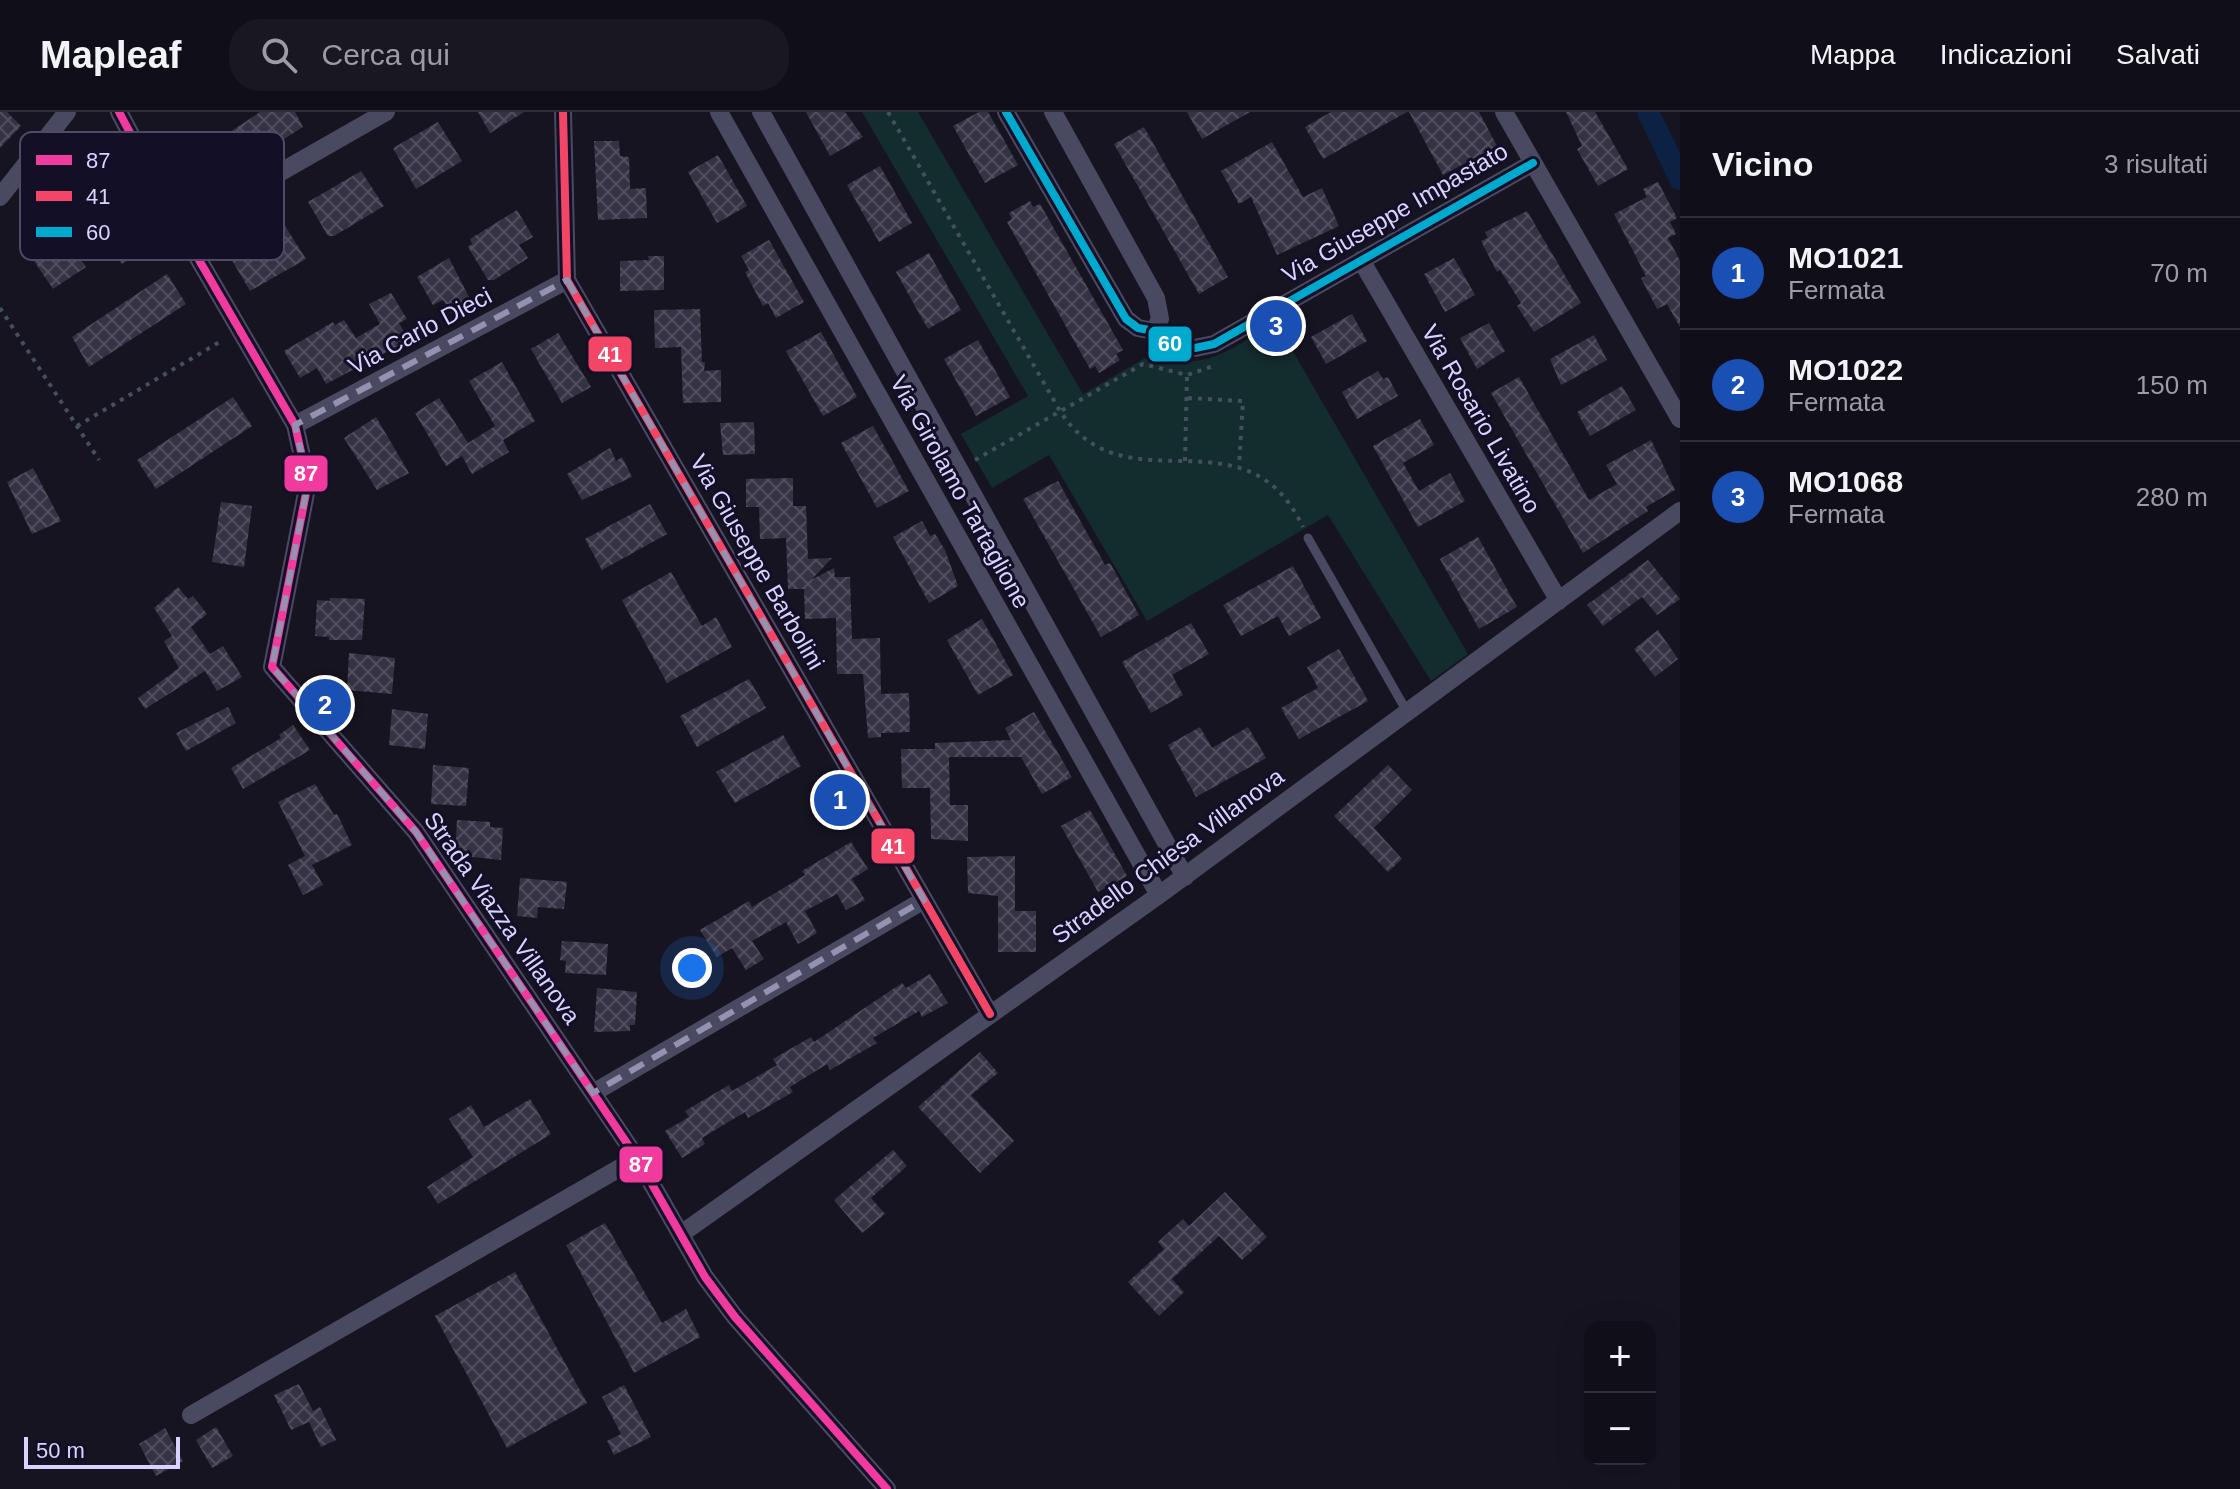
<!DOCTYPE html>
<html lang="it">
<meta charset="utf-8">
<style>
body{margin:0;font-family:Helvetica,sans-serif;background:#191822;color:#f1f3f6}
.controls{position:absolute;right:24px;bottom:24px;display:grid;overflow:hidden;border-radius:16px;box-shadow:0 8px 32px #0002}
.controls button{width:72px;height:72px;display:grid;place-items:center;padding:0;border:0;border-bottom:2px solid #302f38;background:#100f19;color:#f1f3f6;font:40px sans-serif}
.scale{position:absolute;left:24px;bottom:20px;width:156px;box-sizing:border-box;padding-left:8px;border:4px solid #d9d4ff;border-top:0;font-size:22px;line-height:28px;white-space:nowrap;color:#d9d4ff;-webkit-text-stroke:6px #130f26;paint-order:stroke}
.you{position:absolute;left:692px;top:856px;width:28px;height:28px;margin:-20px;border:6px solid #fff;border-radius:50%;background:#1a73e8;box-shadow:0 0 0 12px #1a73e833}
.badge{display:grid;place-items:center;width:52px;height:52px;border-radius:50%;background:#8c9099;color:#fff;font-size:26px;font-weight:700}
.pin{position:absolute;translate:-50% -50%;border:4px solid #fff;box-shadow:0 2px 8px #0006}
.list{margin:0;padding:0;list-style:none}
h2{display:flex;justify-content:space-between;align-items:center;height:104px;margin:0;padding:0 32px;font-size:34px}
h2 small{font-size:26px;font-weight:400;color:#9c9ca2}
.list li{display:grid;grid-template-columns:52px 1fr auto;gap:24px;align-items:center;box-sizing:border-box;height:112px;padding:0 32px;border-top:2px solid #302f38}
.list b{display:block;font-size:30px;white-space:nowrap}
.list p{margin:0;font-size:26px;white-space:nowrap;color:#9c9ca2}
.list em{font-size:26px;font-style:normal;color:#9c9ca2}
.icon{flex:none;width:44px;height:44px;fill:none;stroke:currentColor;stroke-width:2;stroke-linecap:round;stroke-linejoin:round}
.map{position:relative;flex:none;width:1680px;height:1377px;overflow:hidden}
header{display:flex;align-items:center;gap:48px;box-sizing:border-box;height:112px;padding:0 40px;background:#100f19;border-bottom:2px solid #302f38}
header strong{font-size:38px}
nav{display:flex;gap:44px;margin-inline-start:auto;font-size:28px}
.search{width:560px;height:72px;background:#191822;display:flex;align-items:center;gap:20px;box-sizing:border-box;padding:0 28px;border-radius:32px;color:#9c9ca2;font-size:30px}
main{display:flex}
aside{flex:1;background:#100f19}
.map>svg:first-child{display:block}
.park{fill:#132c2d}
.lines{fill:none;stroke-linecap:round;stroke-linejoin:round}
.canal{stroke:#0d2144;stroke-width:22}
.building{fill:url(#building-cross-hatch)}
.path{stroke:#44505f;stroke-width:4;stroke-dasharray:4 6;stroke-linecap:butt}
.lane{stroke:#4a4962;stroke-width:9}
.street{stroke:#4a4962;stroke-width:18}
.bus-1-casing{stroke:#130f26;stroke-width:14}
.bus-2-casing{stroke:#130f26;stroke-width:14}
.bus-3-casing{stroke:#130f26;stroke-width:14}
.bus-1{stroke:#f13a9d;stroke-width:8}
.bus-2{stroke:#f34667;stroke-width:8}
.bus-3{stroke:#00a9ce;stroke-width:8}
.marked{fill:none;stroke:#9591b1;stroke-width:6;stroke-dasharray:16 10;stroke-linejoin:round}
.labels{text-anchor:middle;stroke-width:6;stroke-linejoin:round;paint-order:stroke}
.street-label{font-size:24px;fill:#d9d4ff;stroke:#130f26}
.key{fill:#130f26;stroke:#4e4a67;stroke-width:2}
.key-label{font-size:22px;fill:#d9d4ff}
.line-badge{stroke:#130f26;stroke-width:3}
.badge-label{font-size:22px;text-anchor:middle;font-weight:bold;fill:#fff}
</style>
<header>
<strong>Mapleaf</strong>
<div class="search"><svg class="icon" aria-label="search" viewBox="0 0 24 24"><circle cx="10" cy="10" r="6"/><path d="M15 15l6 6"/></svg>Cerca qui</div>
<nav><a>Mappa</a><a>Indicazioni</a><a>Salvati</a></nav>
</header>
<main>
<div class="map">
<svg width="1680" height="1377" viewBox="0 0 1680 1377">
<defs>
<pattern id="building-cross-hatch" width="8" height="8" patternUnits="userSpaceOnUse" patternTransform="scale(2)"><rect width="8" height="8" fill="#343243"/><path d="M0 0l8 8M0 8l8-8" fill="none" stroke="#514f5f"/></pattern>
</defs>
<rect width="100%" height="100%" fill="#161421"/>
<path class="park" d="M862 0H918L1083 282 1152 242C1205 263 1231 236 1276 210L1468 542 1431 569 1328 403 1147 509 1049 343 992 376 961 322 1028 284Z"/>
<g class="lines">
<path class="canal" d="M1648 0 1680 67"/>
</g>
<path class="building" d="M0 0H7L21 14 0 36Z
M260 0H295L303 15 207 75 189 47Z
M478 0H524L490 21Z
M806 0H845L863 25 830 44Z
M979 0H988L1018 53 985 71 953 14Z
M1187 0H1250L1202 27Z
M1331 0H1407L1323 47 1305 15Z
M1409 0H1479L1497 34 1443 63Z
M1566 0H1595L1628 57 1598 74 1577 37 1582 34Z
M438 10 462 49 416 77 393 36Z
M1144 15 1228 165 1199 182 1114 32Z
M594 29H619L620 44 629 45 630 77 646 76 647 106 598 108Z
M1272 30 1303 85 1322 76 1339 114 1277 143 1251 85 1239 92 1221 59Z
M718 43 747 94 717 111 688 60Z
M880 54 912 111 879 130 847 73Z
M361 59 384 94 334 124H328L308 90Z
M101 69 147 136 122 152 76 85Z
M1658 70 1677 106 1670 110 1676 122 1668 126 1680 149V215L1667 192 1657 197 1641 166 1646 164 1614 102 1647 85 1643 77Z
M1030 89 1033 95 1040 92 1123 238 1116 242 1120 248 1099 261 1095 254 1090 257 1007 110 1012 107 1009 101Z
M517 98 533 125 519 133 528 146 494 168H488L468 135 472 132 470 127Z
M1527 99 1581 191 1534 220 1517 194 1521 191 1500 158 1497 160 1481 129 1488 126 1485 120Z
M280 106 306 147 250 179 226 138Z
M67 128 86 155 53 177 34 149Z
M769 128 804 190 776 206 768 191 763 194 745 160 749 158 741 144Z
M929 141 961 198 928 217 896 160Z
M648 144H664V178L620 179V149L649 148Z
M449 146 471 189 451 201 443 188 433 193 417 165Z
M1454 146 1475 183 1445 200 1424 162Z
M167 162 186 192 89 255 72 225Z
M391 181 407 207 399 211 409 228 326 272 317 256 300 266 284 239 333 210 335 213 344 208 356 226 380 212 369 192Z
M700 197 702 250H705L704 259 721 258V290L683 291 681 235 655 236 654 198Z
M1352 202 1367 229 1326 252 1311 225Z
M1489 211 1505 239 1477 257 1460 226Z
M821 220 857 285 823 304 786 239Z
M558 221 591 275 562 291 531 237Z
M1594 223 1607 248 1561 273 1550 247Z
M978 228 1010 285 976 304 944 247Z
M502 250 535 309 503 328 509 340 472 362 462 344 446 354 415 301 439 286 468 331 495 314 469 269Z
M1378 259 1383 267 1388 265 1398 284 1357 307 1342 280Z
M1519 265 1589 388 1617 372 1606 353 1651 328 1675 378 1646 395 1648 399 1583 441 1491 281Z
M1622 274 1636 298 1590 324 1577 300Z
M233 285 252 314 156 377 137 348Z
M376 305 409 361 377 378 344 326Z
M1420 307 1434 333 1403 351 1419 379 1450 361 1465 389 1418 415 1373 334Z
M754 310 755 342 723 343 720 311Z
M873 314 909 379 877 396 841 331Z
M610 336 616 349 622 345 632 365 582 388 567 362Z
M33 356 61 409 32 422 7 370Z
M793 366V394H806L808 447 832 446 811 468 834 456 836 476 835 465H850L852 527 880 526 881 582 909 581 910 620 881 621V625L868 626 863 562H837L836 506 805 507 804 477H788L786 426 760 427 759 395H746V367Z
M1058 369 1105 453 1110 451 1139 503 1101 525 1023 387Z
M221 390 252 394 244 455 212 450Z
M650 392 667 422 602 458 585 427Z
M922 409 930 424 935 422 945 438 958 474 929 491 893 425Z
M1478 425 1517 495 1479 517 1440 447Z
M1648 448 1680 487 1657 503 1642 485 1603 514 1587 493Z
M1293 454 1321 506 1289 524 1278 504 1241 524 1223 493Z
M671 460 702 514 716 505 732 535 667 571 622 488Z
M178 475 188 487 193 484 207 502 191 515 210 542 223 534 242 565 217 579 205 559 145 597 138 586 179 556 164 529 172 524 154 496Z
M330 486 365 487 362 528H329V525L315 524 317 488 330 489Z
M982 507 1013 563 978 583 947 528Z
M1191 511 1209 542 1172 563 1183 583 1151 601 1122 550Z
M1658 518 1678 547 1655 565 1634 537Z
M1339 537 1368 589 1299 627 1281 596 1318 576 1307 555Z
M349 541 395 546 392 582 347 578Z
M749 567 766 596 697 635 680 604Z
M228 595 236 611 186 639 176 621Z
M392 597 428 602 425 637 389 633Z
M1034 600 1072 665 1042 682 1021 645H949L950 693H968V729L931 727 930 676H902L901 637H935V631L1011 628 1005 616Z
M293 613 310 638 243 677 231 656 281 626 279 623Z
M1200 615 1212 636 1248 615 1266 646 1196 685 1168 633Z
M783 623 801 654 735 691 716 660Z
M433 653 469 656 466 694 431 692Z
M1388 653 1412 678 1374 716 1402 747 1388 760 1334 704Z
M315 672 334 703 337 702 352 733 312 753 323 773 303 783 288 753 305 744 278 690Z
M1090 698 1127 764 1098 780 1061 714Z
M457 708 490 710V715L503 716 501 748 455 743Z
M851 730 868 757 852 767 865 788 846 798 837 782 805 799 817 821 798 832 786 810 752 829 764 847 746 858 732 836 717 845 700 818 749 789 752 795 805 763 802 759Z
M1015 744V799H1036V840H998V784L968 781 967 745Z
M520 766 567 770 564 797 538 795 537 806 517 804Z
M562 829 608 832 606 863 565 861 566 849 560 848Z
M930 862 948 891 922 905 919 899 873 926 877 931 830 958 827 952 790 975 793 980 748 1006 745 1000 725 1012 702 1026 705 1032 682 1046 665 1019 689 1005 685 999 729 973 732 979 777 953 773 947 811 925 814 930 902 871 906 876Z
M597 876 637 880 635 913H630V919L594 920Z
M980 940 998 961 971 983 1014 1029 980 1061 918 995Z
M530 987 551 1022 438 1092 427 1075 473 1045 449 1007 471 993 484 1015Z
M893 1038 907 1054 871 1086 885 1102 862 1121 834 1088Z
M1225 1080 1267 1125 1242 1148 1219 1124 1172 1167 1184 1180 1159 1204 1128 1170 1164 1137 1158 1130 1183 1107 1189 1114Z
M605 1111 662 1211 686 1197 700 1225 634 1261 566 1133Z
M515 1160 587 1291 507 1336 435 1204Z
M299 1272 313 1299 320 1295 336 1328 321 1335 309 1310 291 1318 274 1283Z
M624 1273 651 1325 614 1343 607 1329 621 1322 602 1285Z
M216 1315 233 1344 212 1356 196 1328Z
M165 1316 183 1349 156 1364 139 1332Z"/>
<g class="lines">
<path class="path" d="M888 0 1060 299C1125 400 1245 293 1303 415
M0 196 99 348
M1188 286 1243 289 1239 354
M77 314 223 228
M975 348 1143 252 1187 263 1213 254
M1185 349 1187 263"/>
<path class="lane" d="M1308 426 1406 598"/>
<path class="street" d="M119 0 181 117 295 313 308 371 272 555 416 720 637 1046 705 1165 735 1205 887 1377
M563 0 567 168 990 902
M719 0 1159 783
M761 0 1185 765
M1006 0 1126 207 1138 216 1154 219 1172 233 1195 236 1214 232 1533 51
M1053 0 1156 186 1160 207 1154 219
M1504 0 1680 307
M0 85 67 0
M181 117 386 0
M1361 148 1559 489
M295 313 567 168
M593 981 924 788
M681 1122 1159 783 1680 399
M191 1303 637 1046"/>
<g class="bus-1-casing">
<path id="bus-1" d="M119 0 181 117 295 313 308 371 272 555 416 720 637 1046 705 1165 735 1205 887 1377"/>
</g>
<g class="bus-2-casing">
<path id="bus-2" d="M563 0 567 168 990 902"/>
</g>
<g class="bus-3-casing">
<path id="bus-3" d="M1006 0 1126 207 1138 216 1154 219 1172 233 1195 236 1214 232 1533 51"/>
</g>
<use href="#bus-1" class="bus-1"/>
<use href="#bus-2" class="bus-2"/>
<use href="#bus-3" class="bus-3"/>
</g>
<path class="marked" d="M567 168 924 788 593 981 416 720 272 555 308 371 295 313Z"/>
<g class="labels">
<g class="street-label">
<text transform="translate(1395 101) rotate(-30)" y="8">Via Giuseppe Impastato</text>
<text transform="translate(420 219) rotate(-28)" y="8">Via Carlo Dieci</text>
<text transform="translate(1481 307) rotate(60)" y="8">Via Rosario Livatino</text>
<text transform="translate(960 380) rotate(61)" y="8">Via Girolamo Tartaglione</text>
<text transform="translate(757 450) rotate(60)" y="8">Via Giuseppe Barbolini</text>
<text transform="translate(1168 744) rotate(-36)" y="8">Stradello Chiesa Villanova</text>
<text transform="translate(502 806) rotate(55)" y="8">Strada Viazza Villanova</text>
</g>
</g>
<rect x="20" y="20" width="264" height="128" rx="12" class="key"/>
<rect x="36" y="43" width="36" height="10" fill="#f13a9d"/>
<rect x="36" y="79" width="36" height="10" fill="#f34667"/>
<rect x="36" y="115" width="36" height="10" fill="#00a9ce"/>
<g class="key-label">
<text x="86" y="56">87</text>
<text x="86" y="92">41</text>
<text x="86" y="128">60</text>
</g>
<g class="line-badge">
<rect x="1147" y="213" width="46" height="38" rx="8" fill="#00a9ce"/>
<rect x="587" y="223" width="46" height="38" rx="8" fill="#f34667"/>
<rect x="283" y="342" width="46" height="39" rx="8" fill="#f13a9d"/>
<rect x="870" y="715" width="46" height="38" rx="8" fill="#f34667"/>
<rect x="618" y="1033" width="46" height="39" rx="8" fill="#f13a9d"/>
</g>
<g class="badge-label">
<text x="1170" y="239">60</text>
<text x="610" y="250">41</text>
<text x="306" y="369">87</text>
<text x="893" y="742">41</text>
<text x="641" y="1060">87</text>
</g>
</svg>
<div class="controls">
<button>+</button>
<button>−</button>
</div>
<div class="scale">50 m</div>
<div class="you"></div>
<div class="pin badge" style="left:840px;top:688px;background:#1a4fb4">1</div>
<div class="pin badge" style="left:325px;top:593px;background:#1a4fb4">2</div>
<div class="pin badge" style="left:1276px;top:214px;background:#1a4fb4">3</div>
</div>
<aside>
<h2>Vicino<small>3 risultati</small></h2>
<ul class="list">
<li><span class="badge" style="background:#1a4fb4">1</span><div><b>MO1021</b><p>Fermata</p></div><em>70 m</em></li>
<li><span class="badge" style="background:#1a4fb4">2</span><div><b>MO1022</b><p>Fermata</p></div><em>150 m</em></li>
<li><span class="badge" style="background:#1a4fb4">3</span><div><b>MO1068</b><p>Fermata</p></div><em>280 m</em></li>
</ul>
</aside>
</main>
